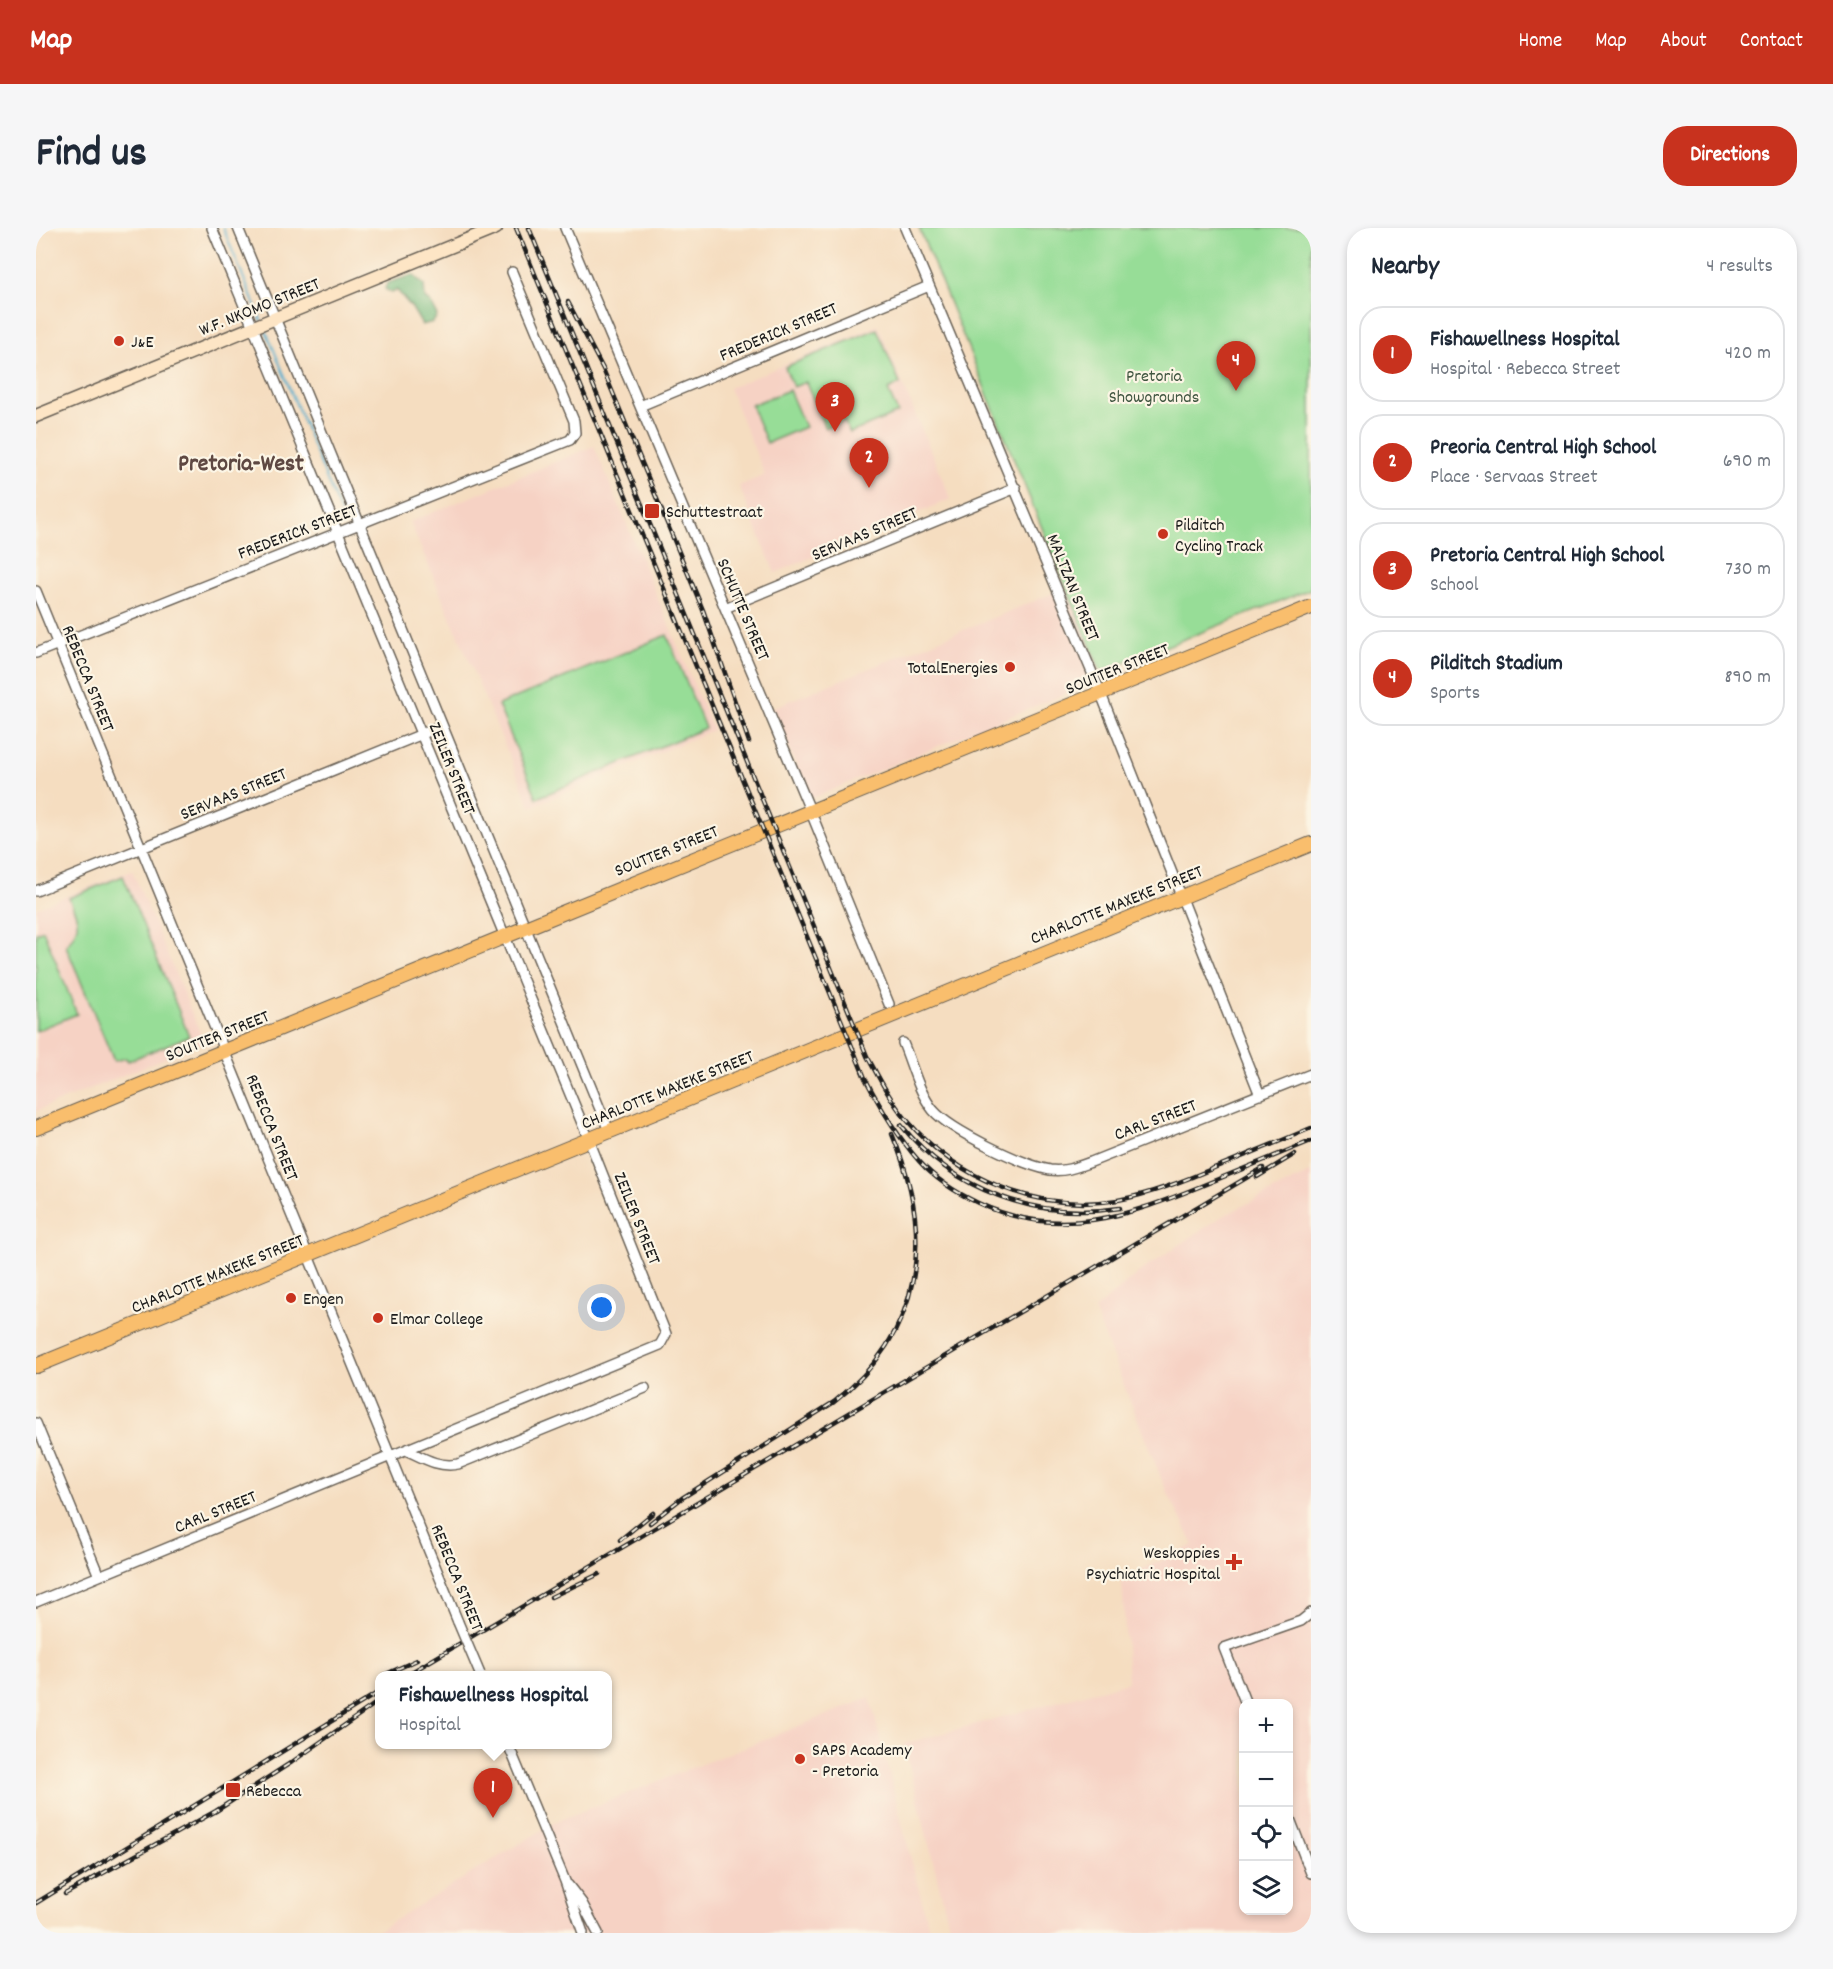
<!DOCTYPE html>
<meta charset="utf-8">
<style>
body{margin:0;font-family:Dekko,sans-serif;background:#f6f6f7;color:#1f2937}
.controls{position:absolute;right:18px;bottom:18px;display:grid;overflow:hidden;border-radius:12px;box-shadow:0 3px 9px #0003}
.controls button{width:54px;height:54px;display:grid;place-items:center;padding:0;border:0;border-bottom:2px solid #e0e1e3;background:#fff;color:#1f2937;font:30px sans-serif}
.you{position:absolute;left:566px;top:1080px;width:21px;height:21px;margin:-15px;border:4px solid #fff;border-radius:50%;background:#1a73e8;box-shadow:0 0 0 9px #1a73e833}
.badge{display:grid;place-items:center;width:39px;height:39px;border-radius:50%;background:#c8321e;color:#fff;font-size:20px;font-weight:700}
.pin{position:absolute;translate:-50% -50px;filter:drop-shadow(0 2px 3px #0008)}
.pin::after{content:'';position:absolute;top:32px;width:21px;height:18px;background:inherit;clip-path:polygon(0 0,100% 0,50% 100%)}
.popup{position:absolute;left:339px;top:1443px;width:237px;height:78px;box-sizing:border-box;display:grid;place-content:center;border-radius:12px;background:#fff;filter:drop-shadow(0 2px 4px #0005);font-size:20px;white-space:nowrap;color:#747a83}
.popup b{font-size:22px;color:#1f2937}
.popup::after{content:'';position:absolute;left:50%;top:100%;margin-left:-12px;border:12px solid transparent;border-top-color:#fff}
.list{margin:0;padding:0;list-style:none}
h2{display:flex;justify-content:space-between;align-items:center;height:78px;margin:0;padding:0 24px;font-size:26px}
h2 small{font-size:20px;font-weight:400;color:#747a83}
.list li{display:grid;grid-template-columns:39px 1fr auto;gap:18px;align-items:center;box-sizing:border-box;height:96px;margin:0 12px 12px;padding:0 12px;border:2px solid #e0e1e3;border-radius:24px}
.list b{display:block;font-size:22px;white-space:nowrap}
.list p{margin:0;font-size:20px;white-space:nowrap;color:#747a83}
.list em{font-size:20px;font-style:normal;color:#747a83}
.icon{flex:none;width:33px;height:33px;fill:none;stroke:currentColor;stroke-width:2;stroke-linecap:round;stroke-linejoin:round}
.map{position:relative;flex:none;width:1275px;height:1705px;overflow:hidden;border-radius:24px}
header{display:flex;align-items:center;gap:36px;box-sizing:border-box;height:84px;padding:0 30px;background:#c8321e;color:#fff}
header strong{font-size:28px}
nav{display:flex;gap:33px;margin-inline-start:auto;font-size:21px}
.intro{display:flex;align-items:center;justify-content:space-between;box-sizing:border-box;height:144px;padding:0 36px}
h1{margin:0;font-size:42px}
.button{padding:15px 27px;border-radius:24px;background:#c8321e;color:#fff;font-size:21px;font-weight:700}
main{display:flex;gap:36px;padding:0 36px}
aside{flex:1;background:#fff;border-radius:24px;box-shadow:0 3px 9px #0003}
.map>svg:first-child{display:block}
.built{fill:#f6d2c4;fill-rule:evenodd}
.green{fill:#97dd97;stroke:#5a7c5a;stroke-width:1.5}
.forest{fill:#79bc80;stroke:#4a6c4e;stroke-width:1.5}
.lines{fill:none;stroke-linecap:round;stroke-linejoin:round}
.stream{stroke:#4fadce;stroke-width:2}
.street-casing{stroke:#686055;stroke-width:12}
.secondary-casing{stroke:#686055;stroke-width:15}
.primary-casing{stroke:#686055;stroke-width:16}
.street{stroke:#fff;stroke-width:9}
.secondary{stroke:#fde5c5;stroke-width:12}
.primary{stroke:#f9be6d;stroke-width:14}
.rail-casing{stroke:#1c1c1c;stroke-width:4.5}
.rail{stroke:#fcf5e5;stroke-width:2;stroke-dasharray:7;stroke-linecap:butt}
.street-bridge-casing{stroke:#686055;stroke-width:12;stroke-linecap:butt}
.street-bridge{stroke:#fff;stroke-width:9}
.poi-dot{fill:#c8321e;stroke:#fcf5e5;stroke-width:2}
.labels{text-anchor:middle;stroke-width:4.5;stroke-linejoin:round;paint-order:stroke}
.street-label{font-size:18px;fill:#1c1c1c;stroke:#fcf5e5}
.poi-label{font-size:18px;fill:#1c1c1c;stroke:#fcf5e5;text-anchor:start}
.park-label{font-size:18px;fill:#415641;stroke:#fcf5e5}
.district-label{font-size:24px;font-weight:bold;fill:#5e4842;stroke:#fcf5e5}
</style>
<header>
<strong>Map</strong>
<nav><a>Home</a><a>Map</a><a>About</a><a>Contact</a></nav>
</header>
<div class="intro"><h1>Find us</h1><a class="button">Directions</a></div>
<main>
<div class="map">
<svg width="1275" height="1705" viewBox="0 0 1275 1705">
<rect width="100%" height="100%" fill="#fcf5e5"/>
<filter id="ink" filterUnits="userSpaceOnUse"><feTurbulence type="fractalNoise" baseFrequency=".0167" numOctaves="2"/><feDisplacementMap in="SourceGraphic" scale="12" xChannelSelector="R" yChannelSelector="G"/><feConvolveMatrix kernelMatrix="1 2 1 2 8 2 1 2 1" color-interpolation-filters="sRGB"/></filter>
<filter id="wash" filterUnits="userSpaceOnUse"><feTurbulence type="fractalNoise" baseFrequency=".008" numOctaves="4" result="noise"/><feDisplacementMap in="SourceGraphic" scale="24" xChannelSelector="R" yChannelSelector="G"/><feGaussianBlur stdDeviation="1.35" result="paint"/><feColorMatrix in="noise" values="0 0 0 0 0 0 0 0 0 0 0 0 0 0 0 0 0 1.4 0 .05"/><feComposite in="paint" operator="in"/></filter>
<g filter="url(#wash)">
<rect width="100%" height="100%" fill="#f5ddc0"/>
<path class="built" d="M842 97 915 271 739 345 703 258 729 247 693 160Z
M558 218 677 502 495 579 374 294Z
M1030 360 1067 450 774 571 736 480Z
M96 642 168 814 0 883V680Z
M1275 944V1705H915L868 1516 1092 1454 1086 1351 1158 1317 1127 1255 1058 1082 1106 1042 1185 989ZM1208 1476H1252V1682H1208Z
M834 1470 894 1705H338L521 1593Z"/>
<path class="green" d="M883 0H1275V361L1065 444Z
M841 101 864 156 852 162 862 185 814 205 808 193 789 200 770 154 757 159 749 139Z
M753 162 769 199 731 215 715 177Z
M631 407 669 500 501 570 462 477Z
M87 648 153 808 92 833 90 830 78 833 30 718C46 698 43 692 33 670Z
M7 702 41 786 0 803V705Z"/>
<path class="forest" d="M377 47 388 57 389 71C394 72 400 82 401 88L397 94 386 97 376 80 361 62 354 64 349 61 351 55Z"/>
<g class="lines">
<path class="stream" d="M187 0 225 92
M229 100 305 286"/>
</g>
</g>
<g filter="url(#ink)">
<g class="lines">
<g class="street-casing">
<path id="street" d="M202 0 573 903
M529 0 774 582 853 776
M869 0 1065 466 1224 867
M604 178 893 58
M0 363 422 1394
M689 380 980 260
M0 425 534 212 539 205 538 193 476 44
M0 663 406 498
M867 815C876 836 882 863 897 882 915 903 987 937 1014 942 1029 944 1041 939 1055 934L1275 846
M0 1195 63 1348
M370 1222C387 1230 403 1240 422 1236L609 1160
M0 1374 624 1117 630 1106 553 912 176 0
M1210 1476 1188 1420 1265 1393 1275 1385
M472 1516 529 1653 547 1705
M1252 1586 1275 1645
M532 1657 546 1675 562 1705"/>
</g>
<g class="secondary-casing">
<path id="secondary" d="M0 188 460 0"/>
</g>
<g class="primary-casing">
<path id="primary" d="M0 900 1275 379
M0 1138 1275 616"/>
</g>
<use href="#street" class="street"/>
<use href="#secondary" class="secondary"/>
<use href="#primary" class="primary"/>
<g class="rail-casing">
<path id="rail" d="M480 0 829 850C844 879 861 908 883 933 899 951 921 965 942 975 1023 1013 1093 988 1170 956 1205 942 1240 927 1275 913
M493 0 831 828C843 850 854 872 870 891 921 952 1003 985 1082 972 1115 966 1147 953 1178 940 1210 927 1243 914 1275 900
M532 74 567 141 667 382 713 514
M865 897C918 963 1001 993 1084 980
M1221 949 1259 926
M614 1295 646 1270 798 1174C888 1104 899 1007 856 906
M584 1312 617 1285
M515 1369 563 1346
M348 1447 381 1432
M369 1448 1227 940
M29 1666 180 1583 256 1534 343 1473
M0 1675 343 1464"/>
</g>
<use href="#rail" class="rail"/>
<g class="street-bridge-casing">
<path id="street-bridge" d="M422 1394 444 1446"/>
</g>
<use href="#street-bridge" class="street-bridge"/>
</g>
</g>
<g class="poi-dot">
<circle cx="83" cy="113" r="6"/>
<rect x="608" y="275" width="16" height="16" rx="3"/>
<circle cx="1127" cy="306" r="6"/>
<circle cx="974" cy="439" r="6"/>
<circle cx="255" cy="1070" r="6"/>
<circle cx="342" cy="1090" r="6"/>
<path d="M1195 1325h6v6h6v6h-6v6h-6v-6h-6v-6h6z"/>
<circle cx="764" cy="1531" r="6"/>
<rect x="189" y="1554" width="16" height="16" rx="3"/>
</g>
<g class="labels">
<g class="street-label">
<text transform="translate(223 78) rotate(-22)" y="6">W.F. NKOMO STREET</text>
<text transform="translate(742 103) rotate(-23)" y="6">FREDERICK STREET</text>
<text transform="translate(261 303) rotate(-21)" y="6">FREDERICK STREET</text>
<text transform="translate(828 305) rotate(-23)" y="6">SERVAAS STREET</text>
<text transform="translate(1038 359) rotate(68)" y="6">MALTZAN STREET</text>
<text transform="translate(708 381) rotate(67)" y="6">SCHUTTE STREET</text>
<text transform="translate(1081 440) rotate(-22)" y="6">SOUTTER STREET</text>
<text transform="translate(53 450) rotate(68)" y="6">REBECCA STREET</text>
<text transform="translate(417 540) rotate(68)" y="6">ZEILER STREET</text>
<text transform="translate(197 565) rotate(-22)" y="6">SERVAAS STREET</text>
<text transform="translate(630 622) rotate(-22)" y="6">SOUTTER STREET</text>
<text transform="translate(1080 676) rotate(-22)" y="6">CHARLOTTE MAXEKE STREET</text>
<text transform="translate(181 807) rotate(-22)" y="6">SOUTTER STREET</text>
<text transform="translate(631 861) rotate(-22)" y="6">CHARLOTTE MAXEKE STREET</text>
<text transform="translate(1119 891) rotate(-21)" y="6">CARL STREET</text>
<text transform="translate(237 899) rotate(68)" y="6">REBECCA STREET</text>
<text transform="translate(602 990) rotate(68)" y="6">ZEILER STREET</text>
<text transform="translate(181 1045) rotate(-22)" y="6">CHARLOTTE MAXEKE STREET</text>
<text transform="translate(179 1283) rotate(-22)" y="6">CARL STREET</text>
<text transform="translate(422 1349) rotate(68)" y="6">REBECCA STREET</text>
</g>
<g class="poi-label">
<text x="95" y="119">J&amp;E</text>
<text x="630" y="289">Schuttestraat</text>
<text x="1139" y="302">Pilditch<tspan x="1139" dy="21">Cycling Track</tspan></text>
<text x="962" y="445" text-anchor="end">TotalEnergies</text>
<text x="267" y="1076">Engen</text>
<text x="354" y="1096">Elmar College</text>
<text x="1184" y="1330" text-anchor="end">Weskoppies<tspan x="1184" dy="21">Psychiatric Hospital</tspan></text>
<text x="776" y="1527">SAPS Academy<tspan x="776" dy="21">- Pretoria</tspan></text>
<text x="210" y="1568">Rebecca</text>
</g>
<g class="park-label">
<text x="1118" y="153">Pretoria<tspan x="1118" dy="21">Showgrounds</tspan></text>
</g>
<g class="district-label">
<text x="205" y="242">Pretoria-West</text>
</g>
</g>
</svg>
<div class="controls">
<button>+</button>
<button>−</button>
<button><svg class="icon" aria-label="locate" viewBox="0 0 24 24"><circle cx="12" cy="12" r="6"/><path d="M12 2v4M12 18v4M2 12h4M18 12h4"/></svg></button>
<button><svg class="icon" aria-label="layers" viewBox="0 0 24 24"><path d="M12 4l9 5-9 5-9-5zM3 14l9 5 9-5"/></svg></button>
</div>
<div class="you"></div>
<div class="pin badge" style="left:457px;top:1590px">1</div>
<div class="popup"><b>Fishawellness Hospital</b>Hospital</div>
<div class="pin badge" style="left:833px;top:260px">2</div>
<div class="pin badge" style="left:799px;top:204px">3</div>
<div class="pin badge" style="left:1200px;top:163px">4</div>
</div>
<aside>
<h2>Nearby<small>4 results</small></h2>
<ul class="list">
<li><span class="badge">1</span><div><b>Fishawellness Hospital</b><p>Hospital · Rebecca Street</p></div><em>420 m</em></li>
<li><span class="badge">2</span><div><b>Preoria Central High School</b><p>Place · Servaas Street</p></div><em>690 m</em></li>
<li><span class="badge">3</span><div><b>Pretoria Central High School</b><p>School</p></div><em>730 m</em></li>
<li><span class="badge">4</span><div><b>Pilditch Stadium</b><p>Sports</p></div><em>890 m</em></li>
</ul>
</aside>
</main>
